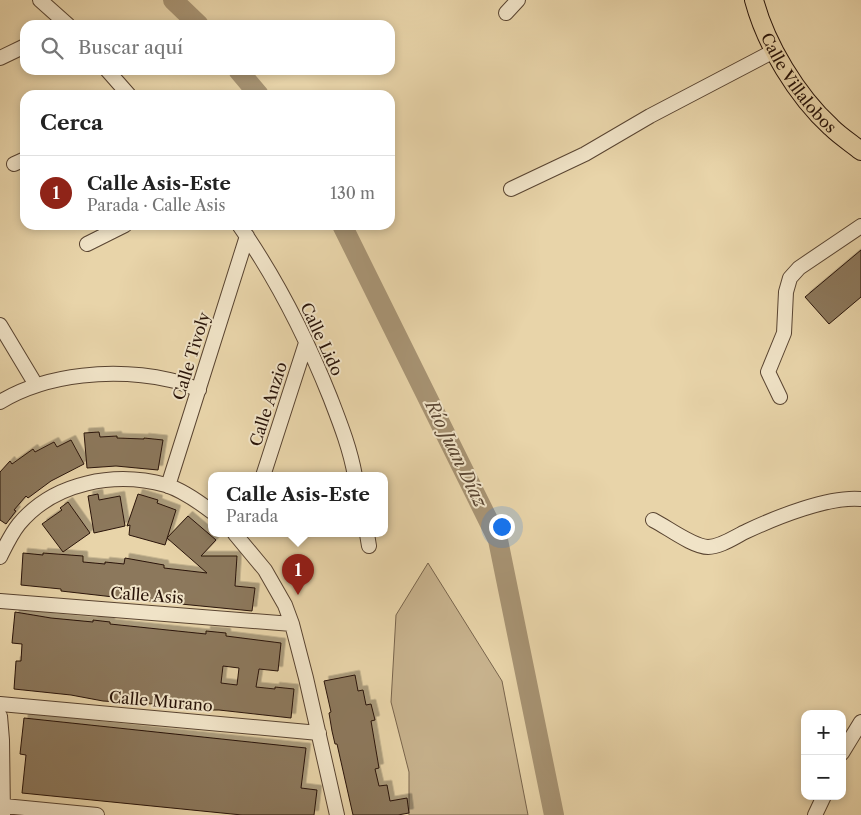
<!DOCTYPE html>
<html lang="es">
<meta charset="utf-8">
<style>
body{margin:0;font-family:"Libre Caslon Text",serif;background:#f6f6f6;color:#222}
.controls{position:absolute;right:15px;bottom:15px;display:grid;overflow:hidden;border-radius:10px;box-shadow:0 2px 8px #0003}
.controls button{width:45px;height:45px;display:grid;place-items:center;padding:0;border:0;border-bottom:1px solid #e0e0e0;background:#fff;color:#222;font:25px sans-serif}
.you{position:absolute;left:501px;top:526px;width:18px;height:18px;margin:-12px;border:4px solid #fff;border-radius:50%;background:#1a73e8;box-shadow:0 0 0 8px #1a73e833}
.badge{display:grid;place-items:center;width:32px;height:32px;border-radius:50%;background:#8f2418;color:#fff;font-size:16px;font-weight:700}
.pin{position:absolute;translate:-50% -41px;filter:drop-shadow(0 1px 2px #0008)}
.pin::after{content:'';position:absolute;top:26px;width:18px;height:15px;background:inherit;clip-path:polygon(0 0,100% 0,50% 100%)}
.popup{position:absolute;left:208px;top:472px;width:180px;height:65px;box-sizing:border-box;display:grid;place-content:center;border-radius:10px;background:#fff;filter:drop-shadow(0 1px 4px #0005);font-size:16px;white-space:nowrap;color:#767676}
.popup b{font-size:19px;color:#222}
.popup::after{content:'';position:absolute;left:50%;top:100%;margin-left:-10px;border:10px solid transparent;border-top-color:#fff}
.list{margin:0;padding:0;list-style:none}
h2{display:flex;justify-content:space-between;align-items:center;height:65px;margin:0;padding:0 20px;font-size:21px}
h2 small{font-size:16px;font-weight:400;color:#767676}
.list li{display:grid;grid-template-columns:32px 1fr auto;gap:15px;align-items:center;box-sizing:border-box;height:75px;padding:0 20px;border-top:1px solid #e0e0e0}
.list b{display:block;font-size:19px;white-space:nowrap}
.list p{margin:0;font-size:16px;white-space:nowrap;color:#767676}
.list em{font-size:16px;font-style:normal;color:#767676}
.icon{flex:none;width:28px;height:28px;fill:none;stroke:currentColor;stroke-width:2;stroke-linecap:round;stroke-linejoin:round}
.map{position:relative;flex:none;width:861px;height:815px;overflow:hidden}
.search{position:absolute;background:#fff;box-shadow:0 2px 8px #0003;left:20px;top:20px;width:375px;height:55px;display:flex;align-items:center;gap:12px;box-sizing:border-box;padding:0 18px;border-radius:15px;color:#767676;font-size:19px}
.panel{position:absolute;background:#fff;box-shadow:0 2px 8px #0003;left:20px;top:90px;width:375px;height:140px;border-radius:15px}
.map>svg:first-child{display:block}
.green{fill:#c8b38e;stroke:#78644c}
.lines{fill:none;stroke-linecap:round;stroke-linejoin:round}
.river{stroke:#a79373;stroke-width:20}
.building{fill:#8c785c;stroke:#291409;fill-rule:evenodd;filter:url(#shadow)}
.minor-casing{stroke:#594431;stroke-width:16}
.major-casing{stroke:#291409;stroke-width:20}
.minor{stroke:#f0e3c7;stroke-width:14}
.major{stroke:#e8d4a9;stroke-width:18}
.labels{text-anchor:middle;stroke-width:4;stroke-linejoin:round;paint-order:stroke}
.street-label{font-size:16px;fill:#291409;stroke:#f0e3c7}
.water-label{font-size:18px;font-style:italic;fill:#5b4733;stroke:#f0e3c7}
</style>
<div class="map">
<svg width="861" height="815" viewBox="0 0 861 815">
<defs>
<filter id="shadow"><feDropShadow dx="4.5" dy="-4.5" stdDeviation="0" flood-color="#0004"/></filter>
</defs>
<rect width="100%" height="100%" fill="#e8d4a9"/>
<filter id="stains"><feTurbulence type="fractalNoise" baseFrequency=".004" numOctaves="4"/><feColorMatrix values="0 0 0 0 .2 0 0 0 0 .09 0 0 0 0 .02 0 0 0 .5 -.17"/></filter>
<radialGradient id="worn" r=".72"><stop offset=".6" stop-color="#630" stop-opacity="0"/><stop offset="1" stop-color="#630" stop-opacity=".3"/></radialGradient>
<path class="green" d="M428 563 502 681 528 815H409V772L391 702 396 615Z"/>
<g class="lines">
<path class="river" d="M173 0 199 25
M238 70 259 95
M342 225 498 540 554 815"/>
</g>
<path class="building" d="M861 250V297L829 324 805 297Z
M99 432 100 437 117 436V438L144 439V438L163 440 158 470 116 466 87 468 84 433Z
M71 440 84 464 51 481 28 498 26 496 14 510 16 511 6 524 0 520V472L10 461 12 464 33 449 35 452 54 442 57 447Z
M98 494 99 500 120 496 125 526 94 533 88 496Z
M138 494 158 500 157 503 176 510 165 545 129 535 130 525 127 526Z
M68 502 90 533 63 552 42 524 62 510 60 508Z
M188 516 216 540 201 556H237L235 586 255 588 252 611 140 600 61 591V589L21 585 23 553 43 555V553L83 556V562L105 564V562L124 564 125 558 164 565V568L207 573 167 538Z
M15 612 51 618 93 622V620L110 622V624L206 634V631L226 633V636L281 643 278 671 259 669 256 687 275 689V687L294 689 291 718 219 710H202L169 705 103 701 71 695 14 689 16 661H21L22 644 12 643ZM223 666 239 668 237 685 221 683Z
M355 675 358 691 363 690 366 705 371 704 375 720 371 721 379 768 375 769 379 786 387 785 390 801 407 798 409 813 398 815H353L337 744H335L332 731 329 713 331 712 324 681Z
M24 718 306 748 301 788 317 790 314 815H242L22 793 26 755 20 754Z"/>
<g class="lines">
<g class="minor-casing">
<path id="minor" d="M40 0 68 25
M506 13 518 0
M0 58 25 46
M107 70 129 95
M14 164 25 159
M511 189 585 154 650 116 774 51
M239 225C276 278 306 337 330 397 340 423 350 448 355 476
M87 244 125 225
M0 325 36 385
M780 397 768 372 784 333 786 292 790 278 799 268 861 226
M0 402C48 373 115 368 170 380 180 382 189 386 199 390
M263 476 306 343
M168 486 247 236
M653 520C667 527 693 547 708 547 721 547 736 536 747 531 777 517 829 496 861 499
M235 534 265 570 285 605 292 624 306 678 337 815
M367 534 369 546
M0 557C6 545 11 534 19 524 54 482 115 471 166 485 182 490 199 502 212 512
M0 601 292 624
M0 704 319 733
M0 716 2 740 3 815
M842 753 861 722
M4 806 97 815
M815 815 824 796"/>
</g>
<g class="major-casing">
<g id="major">
<path id="s1" d="M754 0C766 45 797 96 831 127 840 136 851 143 861 151"/>
</g>
</g>
<use href="#minor" class="minor"/>
<use href="#major" class="major"/>
</g>
<g class="labels">
<g class="street-label">
<text dy="6" stroke="none"><textPath href="#s1" startOffset="95">Calle Villalobos</textPath></text>
<text transform="translate(322 339) rotate(65)" y="6">Calle Lido</text>
<text transform="translate(191 356) rotate(-73)" y="6">Calle Tivoly</text>
<text transform="translate(268 404) rotate(-72)" y="6">Calle Anzio</text>
<text transform="translate(147 595) rotate(4)" y="6">Calle Asis</text>
<text transform="translate(161 701) rotate(5)" y="6">Calle Murano</text>
</g>
<g class="water-label">
<text transform="translate(456 454) rotate(64)" y="6">Río Juan Díaz</text>
</g>
</g>
<rect width="100%" height="100%" filter="url(#stains)"/>
<rect width="100%" height="100%" fill="url(#worn)"/>
</svg>
<div class="controls">
<button>+</button>
<button>−</button>
</div>
<div class="you"></div>
<div class="pin badge" style="left:298px;top:595px">1</div>
<div class="popup"><b>Calle Asis-Este</b>Parada</div>
<div class="search"><svg class="icon" aria-label="search" viewBox="0 0 24 24"><circle cx="10" cy="10" r="6"/><path d="M15 15l6 6"/></svg>Buscar aquí</div>
<section class="panel">
<h2>Cerca<small></small></h2>
<ul class="list">
<li><span class="badge">1</span><div><b>Calle Asis-Este</b><p>Parada · Calle Asis</p></div><em>130 m</em></li>
</ul>
</section>
</div>
